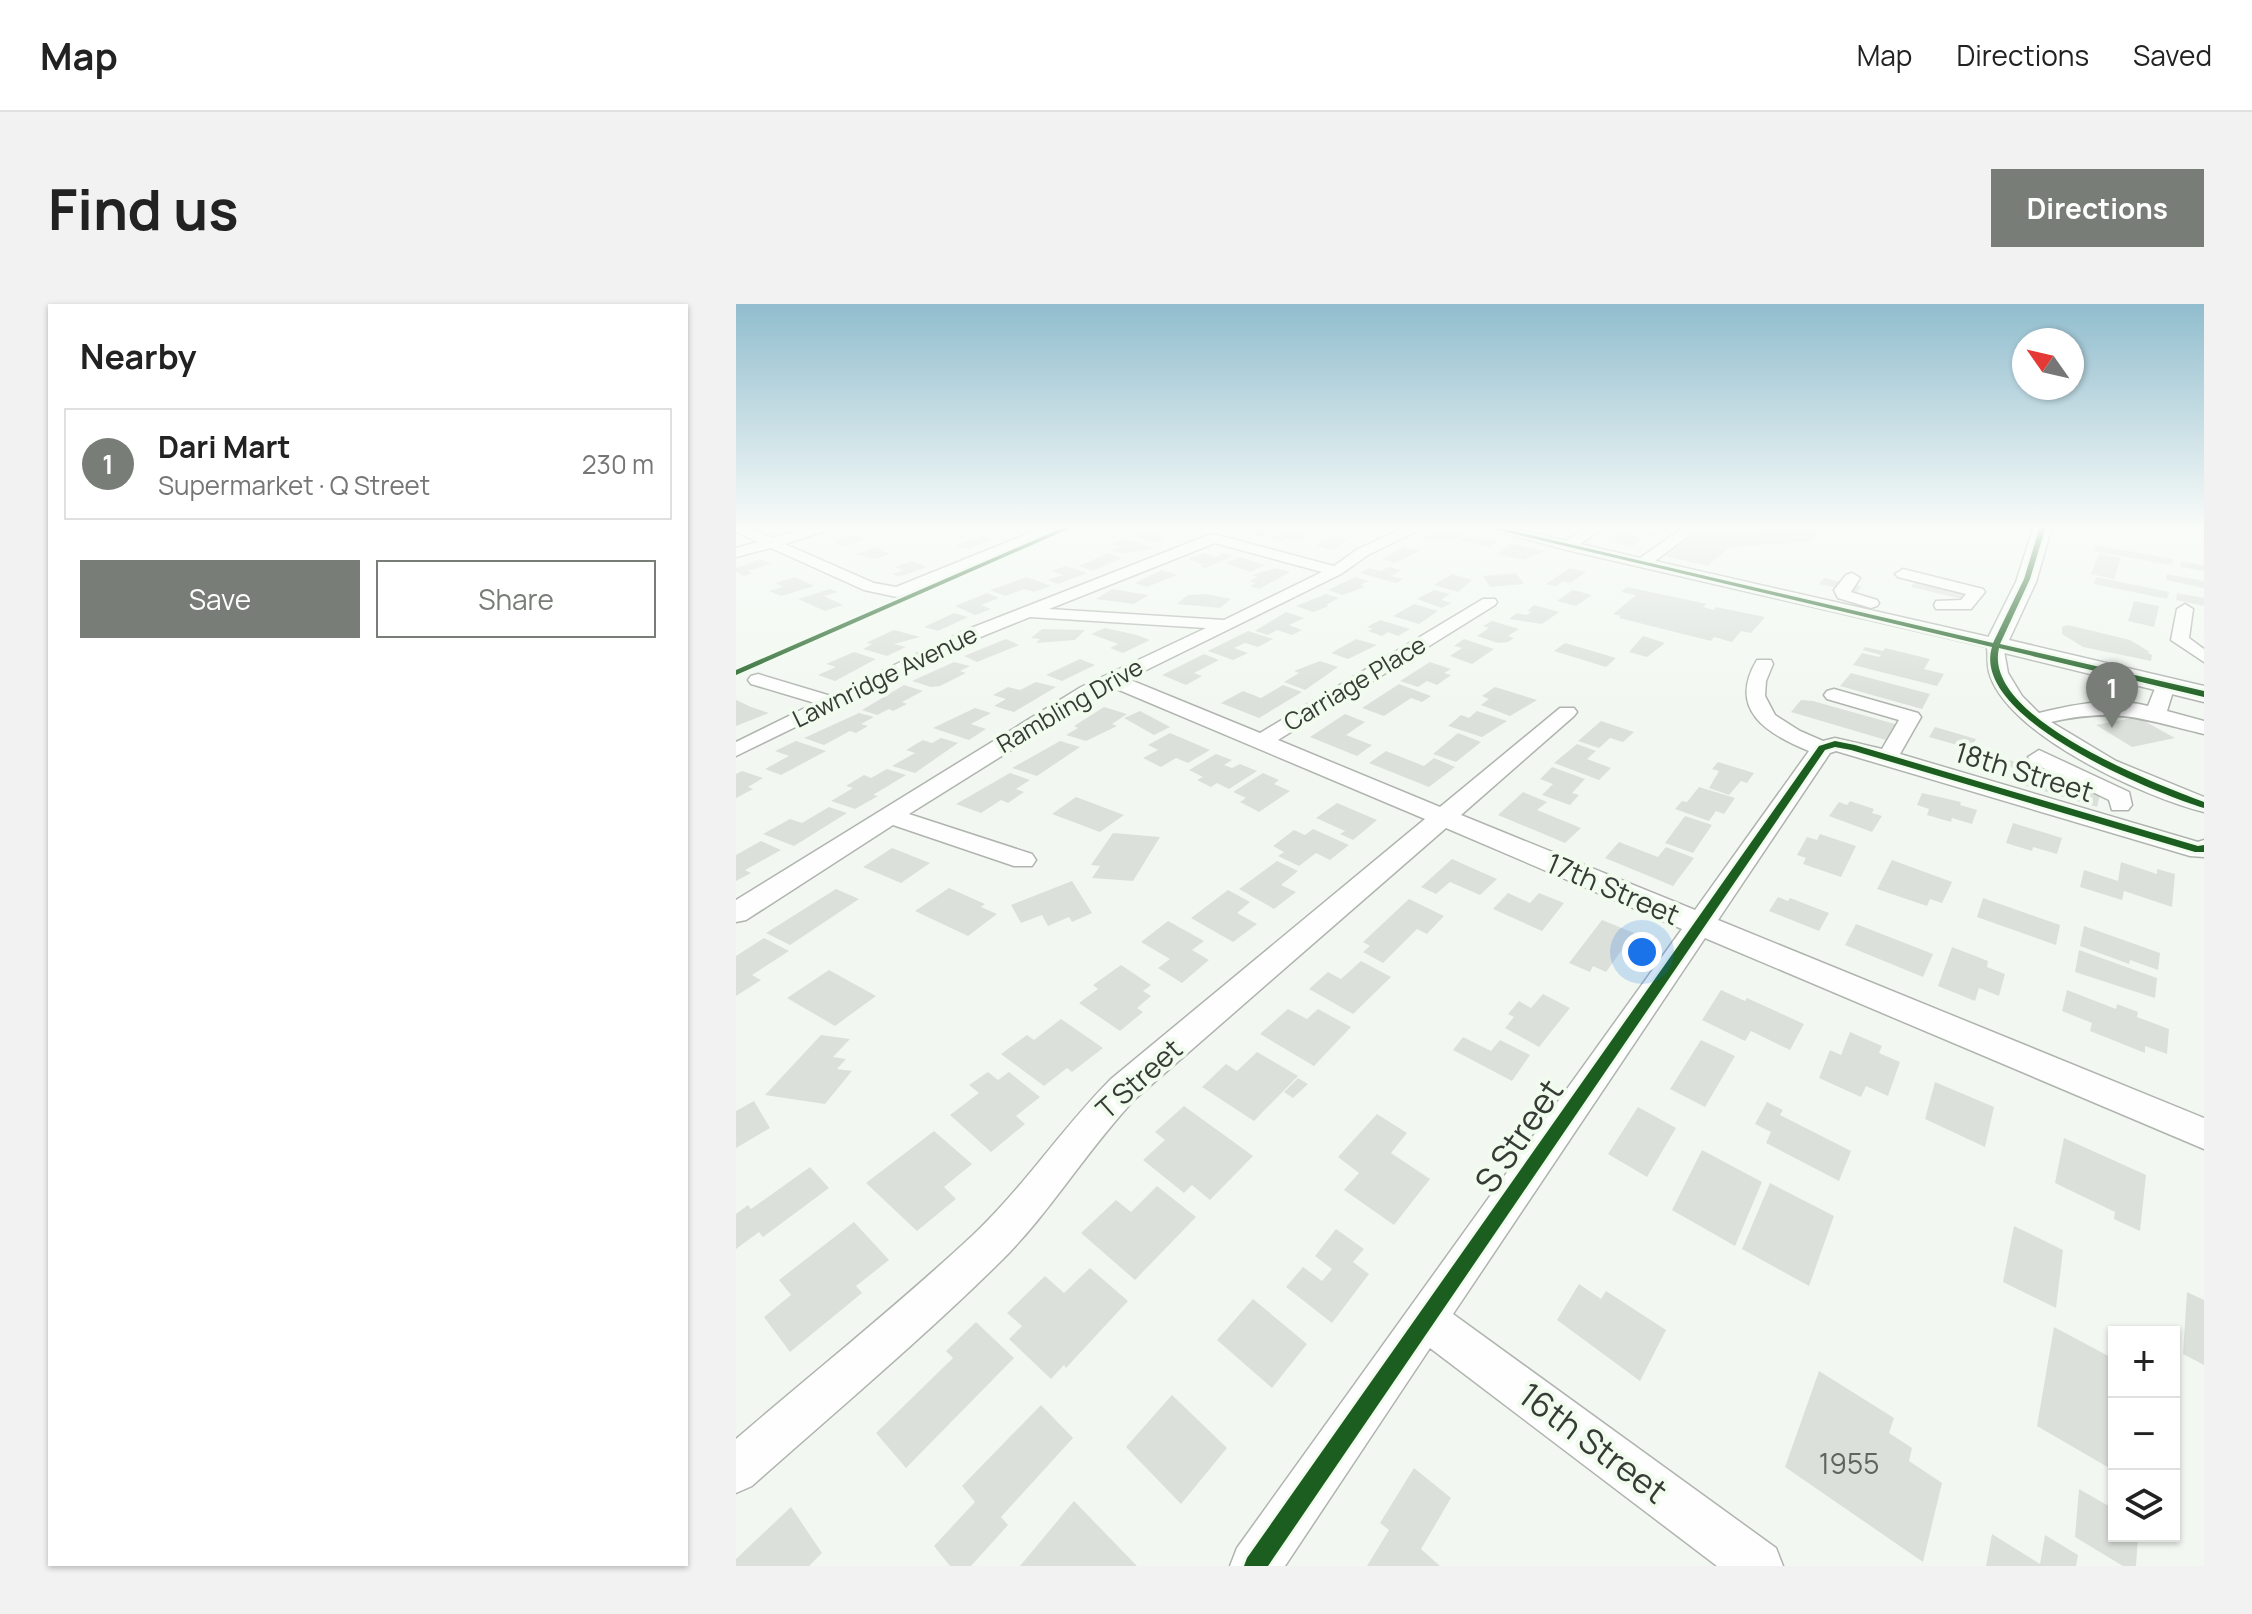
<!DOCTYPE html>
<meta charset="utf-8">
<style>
body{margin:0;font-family:Manrope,sans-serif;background:#f2f2f2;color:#222}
.controls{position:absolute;right:24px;bottom:24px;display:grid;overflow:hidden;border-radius:0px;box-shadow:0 2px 6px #0004}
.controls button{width:72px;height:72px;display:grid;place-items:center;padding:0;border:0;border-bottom:2px solid #e0e0e0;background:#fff;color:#222;font:40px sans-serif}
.compass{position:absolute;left:1276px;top:24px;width:72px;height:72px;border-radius:50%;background:#fff;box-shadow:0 2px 6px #0004;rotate:304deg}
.you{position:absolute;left:906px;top:648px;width:28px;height:28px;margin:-20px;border:6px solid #fff;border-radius:50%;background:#1a73e8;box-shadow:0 0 0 12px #1a73e833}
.badge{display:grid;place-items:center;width:52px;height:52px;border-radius:50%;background:#787d77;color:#fff;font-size:26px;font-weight:700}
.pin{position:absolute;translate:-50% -66px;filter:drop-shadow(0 2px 4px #0008)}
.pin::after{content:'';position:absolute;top:42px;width:28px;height:24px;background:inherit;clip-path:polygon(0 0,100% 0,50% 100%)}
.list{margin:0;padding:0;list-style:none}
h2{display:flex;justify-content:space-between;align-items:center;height:104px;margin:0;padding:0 32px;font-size:34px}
h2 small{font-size:26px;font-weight:400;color:#767676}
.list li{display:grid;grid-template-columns:52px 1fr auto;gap:24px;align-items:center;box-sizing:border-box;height:112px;margin:0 16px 16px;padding:0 16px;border:2px solid #e0e0e0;border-radius:0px}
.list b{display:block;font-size:30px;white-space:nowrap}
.list p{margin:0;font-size:26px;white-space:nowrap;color:#767676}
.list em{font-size:26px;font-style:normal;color:#767676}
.actions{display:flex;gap:16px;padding:24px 32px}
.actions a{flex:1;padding:18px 0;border:2px solid #787d77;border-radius:0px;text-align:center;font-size:28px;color:#787d77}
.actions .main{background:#787d77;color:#fff}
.icon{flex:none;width:44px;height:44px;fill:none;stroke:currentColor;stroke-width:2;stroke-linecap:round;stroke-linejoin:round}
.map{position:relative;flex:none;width:1468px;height:1262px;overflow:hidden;border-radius:0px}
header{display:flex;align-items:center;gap:48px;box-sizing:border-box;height:112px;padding:0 40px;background:#fff;border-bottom:2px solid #e0e0e0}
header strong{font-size:38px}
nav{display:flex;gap:44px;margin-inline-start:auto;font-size:28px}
.intro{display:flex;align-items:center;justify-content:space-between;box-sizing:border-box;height:192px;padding:0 48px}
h1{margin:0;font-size:56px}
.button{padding:20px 36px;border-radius:0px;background:#787d77;color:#fff;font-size:28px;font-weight:700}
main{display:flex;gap:48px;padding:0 48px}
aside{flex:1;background:#fff;border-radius:0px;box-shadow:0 2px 6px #0004}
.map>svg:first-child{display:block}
.building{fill:#dbe0da}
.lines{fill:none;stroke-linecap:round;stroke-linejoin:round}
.minor-casing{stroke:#b0b4af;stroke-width:3}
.major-casing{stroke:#b0b4af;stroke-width:3}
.minor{fill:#fdfefd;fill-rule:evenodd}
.major{fill:#fdfefd;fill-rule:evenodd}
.cycleway-casing{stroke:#f1fbee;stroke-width:5}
.cycleway{fill:#1b5e20;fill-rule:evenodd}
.labels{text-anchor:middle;stroke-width:8;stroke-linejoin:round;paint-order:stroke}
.far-street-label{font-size:24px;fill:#373b36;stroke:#f1fbee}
.street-label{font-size:28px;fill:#373b36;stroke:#f1fbee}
.near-number-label{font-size:28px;fill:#60645f}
.near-street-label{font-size:34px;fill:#373b36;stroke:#f1fbee}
</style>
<header>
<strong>Map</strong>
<nav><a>Map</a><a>Directions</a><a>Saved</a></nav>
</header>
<div class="intro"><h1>Find us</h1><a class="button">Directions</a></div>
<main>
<aside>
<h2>Nearby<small></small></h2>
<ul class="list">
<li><span class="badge">1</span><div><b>Dari Mart</b><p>Supermarket · Q Street</p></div><em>230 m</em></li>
</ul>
<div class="actions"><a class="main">Save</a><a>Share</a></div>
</aside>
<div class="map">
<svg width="1468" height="1262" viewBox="0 0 1468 1262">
<rect width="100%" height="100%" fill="#f2f8f1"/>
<path class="building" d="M166 222 174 224 183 227 169 231 152 225Z
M512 222 524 225 532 222 546 225 526 233 499 225Z
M889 222H916L923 224 915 229 920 231 917 233 893 228 897 225Z
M1028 222H1097L1073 238 994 243 971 262 930 252 960 230 1025 225Z
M422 224 433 228 423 231 430 234 415 239 397 230Z
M554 226 575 232 563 237 554 234 545 238 533 235Z
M704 227H718L730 230 717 237 685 234Z
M881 228 908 234 897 242 878 238 880 234 874 233Z
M120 230 131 235 107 242 97 237Z
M244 232 257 234 233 245 219 242Z
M599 232 612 236 596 246 579 241Z
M733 232 749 235 764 237 753 243 724 236Z
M390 235 418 244 387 250 376 246 385 243 376 240Z
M776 240 808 247 788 256 759 250Z
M1359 241 1437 255 1436 261 1357 247Z
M668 243 684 247 659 259 646 255Z
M139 244 154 250 138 255 120 250Z
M373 249 386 254 357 267 343 262Z
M468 249 480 253 488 249 498 252 469 264 464 262 468 261 452 255Z
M1363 250 1385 254 1378 275 1355 270Z
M504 253 529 261 514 268 489 259Z
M24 255 35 260 11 267 17 269 8 272 0 268V264Z
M176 257 191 263 163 273 156 270 168 266 158 263Z
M1445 257 1468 261V267L1444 263Z
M330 262 351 269 322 280 312 276 327 271 315 267Z
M653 263 666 266 655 272 667 275 660 279 624 269 633 264 644 267Z
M540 264 554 268 523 285 514 282 520 279 513 277 522 273 516 271Z
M834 264 850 268 834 279 827 277 820 282 810 280Z
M426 266 441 271 411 283 399 279Z
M780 269 788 280 754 283 747 272Z
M716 270 736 276 722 288 698 281Z
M1431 270 1468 277V284L1430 276Z
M59 273 78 282 45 292 33 287 47 283 40 279Z
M291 273 315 282 298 288 288 285 269 292 254 286Z
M619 273 633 277 624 281 629 283 606 291 592 286Z
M1360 273 1433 288 1431 295 1358 280Z
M1088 274 1125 282 1121 288 1083 280Z
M1181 275 1230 289 1226 295 1175 283Z
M891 283 971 300 967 303 978 306 980 303 1029 313 1015 329 1005 327 996 338 978 333 975 337 883 314 885 312 877 310 900 291 885 288Z
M94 285 102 288 88 292 107 301 89 307 62 295Z
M376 285 413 291 398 300 360 295Z
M698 286 714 290 705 296 715 299 706 304 681 295Z
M837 286 856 291 840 302 821 297Z
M251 289 263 294 245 301 255 305 239 311 219 302Z
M1441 289 1468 294V302L1440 296Z
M470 290 495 295 484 304 441 300 452 291Z
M590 290 603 294 590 301 593 302 577 308 560 302Z
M1398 297 1423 302 1418 323 1392 317Z
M678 300 702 307 683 320 657 312Z
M798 301 823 308 806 320 773 315 781 309 790 311 796 308 791 307Z
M550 308 568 314 553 321 566 326 556 331 541 326 532 331 519 327Z
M218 309 232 313 202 327 188 323Z
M644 316 674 325 662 332 652 328 646 332 632 327 637 325 631 323Z
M756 317 783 325 772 332 778 334 772 338 762 339 741 332 753 324 747 322Z
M1332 321 1394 336 1414 348H1411L1416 351 1415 357 1347 343 1326 330V323Z
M369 324 401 331 414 336 387 349 374 344 382 340 355 330Z
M306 325 349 326 339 336 300 339 304 335 295 334Z
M158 326 184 333 158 340 170 343 151 352 127 345 136 340 130 339Z
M512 327 537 335 522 343 509 339 498 344 512 349 497 356 472 347Z
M907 332 929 339 911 353 893 348Z
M270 335 283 341 241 358 228 352Z
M620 335 641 341 612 355 595 349Z
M728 335 758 345 736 360 714 352 726 344 718 342Z
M829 339 880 354 870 363 818 347Z
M1129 343 1147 347 1149 344 1194 355 1188 365 1208 370 1201 382 1117 361 1126 349 1143 353 1145 351 1127 346Z
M118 348 140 355 99 377 82 371 100 363 90 360Z
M468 350 483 356 458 369 466 372 450 381 426 371Z
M344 355 359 361 326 377 310 371Z
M584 357 602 363 569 386 548 378 563 369 558 367Z
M218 358 234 362 224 367 230 369 204 382 195 383 176 377Z
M694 358 715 365 708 369 715 371 701 381 691 377 682 383 664 377Z
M1115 369 1194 390 1186 405 1104 382Z
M300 378 320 383 278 408 258 402 270 395 257 391 272 383 284 386Z
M663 380 695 392 686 398 675 394 648 412 626 404Z
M168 381 187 387 166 398 171 400 157 407 153 405 141 411 126 406Z
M547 381 566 388 523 414 485 399 507 387 525 394Z
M759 383 801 396 774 412 745 401 753 395 746 392Z
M0 396 15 403 33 409 0 422Z
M1065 396 1077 397 1159 420 1150 436 1055 408Z
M368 403 391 410 376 420 381 422 350 437 330 431 342 424 338 422Z
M239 404 255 409 235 420 250 425 233 436 197 424Z
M404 407 434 423 418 431 388 414Z
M741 407 771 417 746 433 712 422 725 411 733 414Z
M123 409 138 413 125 420 132 422 120 429 114 427 88 441 68 434Z
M609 410 629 418 610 431 636 441 621 452 574 433Z
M1401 413 1439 434 1396 443 1360 421Z
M865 417 898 428 887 438 874 434 863 444 842 437Z
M1199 423 1240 435 1235 445 1193 433Z
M434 429 474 446 452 459 440 454 425 463 407 454 422 446 412 441Z
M722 429 745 438 720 458 697 450Z
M205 434 222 439 179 469 156 462 179 449 170 446 187 436 196 439Z
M60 437 90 447 45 471 29 465 53 452 39 447Z
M324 437 344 443 301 472 276 464Z
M841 440 860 447 851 455 875 464 863 476 818 459Z
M650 447 688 462 698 454 719 463 693 483 633 459Z
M480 450 496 456 488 461 496 464 504 460 521 467 493 485 481 479 475 483 461 476 467 473 453 466Z
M1273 456 1321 470 1319 474 1365 487 1361 503 1281 479 1285 466 1270 462Z
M982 458 1018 469 1011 479 1005 477 993 491 973 484 983 467 976 465Z
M816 463 849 475 836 489 843 491 834 501 806 491 817 480 804 475Z
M151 465 170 471 137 491 142 492 119 505 95 497 117 484 110 482 128 471 135 474Z
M6 467 27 474 12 483 17 485 0 494V470Z
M274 469 294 476 280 485 288 488 272 499 265 496 245 509 220 500Z
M527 469 543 476 538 480 554 487 523 508 504 498 510 494 497 488Z
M963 483 999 494 988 510 980 507 973 517 939 505 946 497 951 498Z
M787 488 811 498 801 506 845 524 829 539 762 511Z
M1186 489 1225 498 1224 501 1241 506 1236 520 1216 514 1215 518 1191 511 1193 505 1181 501Z
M340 493 388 511 364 528 316 510Z
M1114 497 1138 505 1136 509 1146 512 1136 528 1093 512 1103 498 1111 501Z
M601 499 641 516 617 536 604 530 609 527 580 514Z
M93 503 111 509 58 542 27 530 54 515 66 519Z
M949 512 976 521 957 549 929 539Z
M1277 519 1326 534 1321 550 1297 543 1296 547 1270 539Z
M577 525 613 541 594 556 580 549 563 562 542 552 548 548 537 542 558 526 569 531Z
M377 529 424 533 397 577 356 574 364 562 355 561Z
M1084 530 1120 542 1105 573 1067 560 1070 554 1061 551 1071 533 1081 536Z
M25 537 45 546 9 566 15 569 0 577V551Z
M883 538 922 553 930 543 958 554 937 582 869 554Z
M156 544 194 559 165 579 127 563Z
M716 555 761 575 744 591 714 578 700 590 685 583Z
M1156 556 1216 578 1206 599 1194 595 1191 602 1141 585Z
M541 557 562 567 545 581 560 588 538 605 503 585Z
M1385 558 1421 570V565L1439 570 1436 603 1388 587 1386 596 1344 583 1348 566 1382 577Z
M336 577 356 609 336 618 333 613 312 622 306 611 285 619 275 601Z
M213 584 249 600 245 603 261 610 232 632 179 607Z
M100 585 123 595 54 641 30 629Z
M492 586 514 598 501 609 521 620 497 638 455 614Z
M772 589 794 599 803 589 828 599 806 627 757 605Z
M1042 593 1052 597 1054 594 1093 609 1083 627 1033 607Z
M1247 594 1324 621 1320 641 1241 613Z
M673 595 708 612 691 630 681 625 647 659 627 648 634 642 627 638Z
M866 616 898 629 870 668 857 662 854 668 833 659Z
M432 617 468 637 456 646 473 656 446 679 422 664 434 655 405 638Z
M1120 620 1197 650 1187 673 1109 641Z
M1348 622 1424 649 1422 666 1394 656 1393 660 1344 642Z
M28 634 53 647 16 671 25 676 0 692V652Z
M1216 643 1252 657 1251 663 1269 670 1263 692 1243 684 1239 697 1202 682Z
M1343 646 1421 674 1419 694 1339 668Z
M625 657 655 673 617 710 573 685 592 668 605 675Z
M385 661 415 681 407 687 415 692 401 704 407 708 384 727 343 699 362 685 357 681Z
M93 666 140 692 99 722 51 694Z
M985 686 1009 697 1011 694 1068 720 1054 746 1015 727 1009 737 966 716Z
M1331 686 1380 705 1381 700 1402 708 1401 713 1433 725 1431 750 1409 742V749L1354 727 1356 719 1326 707Z
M807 690 834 704 803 743 769 724 778 713 772 710 783 697 795 704Z
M552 705 571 715 582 705 615 723 578 762 524 730Z
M325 715 367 744 336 768 331 764 308 782 265 750 291 731 298 736Z
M1114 728 1146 742 1143 749 1164 758 1152 792 1130 782 1125 793 1083 774 1094 746 1105 751Z
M85 731 114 735 97 753 110 755 101 765 116 767 89 800 29 791Z
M727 733 755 747 764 736 794 751 776 777 717 746Z
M965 736 999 752 969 803 934 785Z
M521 748 562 772 518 817 466 783 490 760 501 767Z
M252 768 262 776 273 768 304 793 280 812 289 820 255 848 214 811 243 789 233 781Z
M562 774 572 780 557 794 548 788Z
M1199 778 1258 803 1249 843 1189 815Z
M18 797 34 824 0 844V807Z
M1031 798 1047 806 1044 811 1115 847 1103 877 1030 839 1035 828 1019 820Z
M448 802 517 852 474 896 456 881 448 889 407 856 429 836 419 828Z
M902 803 940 824 911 873 872 850Z
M641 810 671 829 655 849 694 875 658 921 608 886 623 869 602 853Z
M198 827 236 860 208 883 220 895 181 927 130 879Z
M1328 834 1410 871 1404 927 1378 915 1379 908 1319 879Z
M966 846 1026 878 999 942 936 906Z
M74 863 93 884 27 933 23 928 0 945V910L12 901 15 905Z
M1034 879 1098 912 1073 982 1006 945Z
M421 882 460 913 399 976 345 929 380 896 395 908Z
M118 918 153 956 120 982 126 989 54 1048 28 1013 55 991 43 976Z
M1278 922 1327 946 1320 1004 1267 978Z
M600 925 628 945 617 958 633 970 596 1019 550 983 567 963 586 977 596 965 579 952Z
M354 964 392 997 330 1064 328 1061 315 1075 273 1035 286 1022 271 1009 309 972 328 989Z
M843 980 865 995 870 987 930 1026 904 1077 821 1016Z
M1451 988 1468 996V1061L1447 1050Z
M517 995 571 1040 536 1084 481 1036Z
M240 1018 278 1054 170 1164 140 1129 217 1054 210 1047Z
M1318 1023 1378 1055V1138L1375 1165 1301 1122Z
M1083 1067 1158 1114 1153 1129 1176 1144 1173 1157 1206 1179 1187 1258 1049 1163Z
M436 1091 491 1144 445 1200 390 1143Z
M305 1101 337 1134 265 1213 272 1221 235 1262H214L198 1242 239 1198 226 1182Z
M678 1164 715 1194 685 1245 704 1262H631L653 1226 644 1219Z
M1343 1185 1378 1205V1232H1402L1400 1262H1387L1339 1233Z
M338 1197 401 1262H284Z
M55 1203 86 1249 73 1262H0V1255Z
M1256 1230 1304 1260 1309 1231 1342 1251 1340 1262H1250Z"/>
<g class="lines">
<g class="minor-casing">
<path id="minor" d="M0 222H9L37 234 80 222H103L49 240 138 279 160 283 311 222H330L231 267 161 293 128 286 35 244 0 253V244L22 238 0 228Z
M672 222H691L632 251 605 270 392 375 524 429 747 295H759L761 298 759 301 542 436 704 503 824 404H838L841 408 838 412 725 511 959 606 1073 447C1031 430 991 406 1021 356H1035L1037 360 1030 377 1029 392 1039 411 1064 427 1087 437 1099 434 1146 445 1163 416 1091 395 1088 391 1091 387 1098 385 1182 409 1185 413 1164 450 1462 538 1468 536V553L1454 552 1100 447 1094 449 982 616 1468 814V845L969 634 717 1010 1040 1244 1047 1262H981L694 1044 549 1262H494L501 1244 946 625 710 524 399 795C350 847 314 909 264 958 185 1036 99 1108 16 1182L0 1189V1135C79 1067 161 1002 237 931 288 883 326 824 375 775L689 515 376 383 173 510 296 550 300 556 296 562H278L157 521 10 616 0 618V596L345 383 470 324 294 313 242 334 0 452V438L79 399 15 380 12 376 15 372 22 370 95 392 230 326 473 231 478 230 598 262 622 245ZM479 239 586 268 488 316 313 305Z
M741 222H767L830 237 853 222H870L844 240 904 254 950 222H966L919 257 1266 336 1272 369 1286 392 1303 409C1340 400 1375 393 1412 402L1422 377H1436L1439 381 1431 407 1468 417V430C1405 415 1381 403 1315 418L1380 457 1468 493V508C1410 494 1269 430 1253 368 1251 360 1252 351 1251 343L831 246Z
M1167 265 1247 285 1249 288 1235 305H1200L1198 301 1200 297 1225 296 1230 290 1162 273 1159 270Z
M1116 269 1124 274 1115 288 1141 296 1143 299 1141 302 1135 304 1102 294 1098 286 1110 271Z
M1449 300 1457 305 1453 334 1468 345V358L1435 336 1441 305Z
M1303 446 1393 488 1396 501 1392 506H1376L1373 496 1295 458 1292 453Z"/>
</g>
<g class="major-casing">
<path id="major" d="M1298 222H1316L1300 278 1273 336 1468 382V398L1252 345 1249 340 1280 278Z"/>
</g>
<use href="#minor" class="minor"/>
<use href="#major" class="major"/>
<g class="cycleway-casing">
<path id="cycleway" d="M331 222H339L0 371V366Z
M745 222H756L1257 339 1288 275 1304 222H1310L1294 275 1264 340 1468 387V393L1263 344C1246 414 1418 479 1468 498V504C1416 488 1234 414 1256 343Z
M1099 437 1119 441 1462 542 1468 541V548H1459L1115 446 1099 443 1089 446 532 1262H508L511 1254 1083 442Z"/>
</g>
<use href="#cycleway" class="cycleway"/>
</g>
<linearGradient id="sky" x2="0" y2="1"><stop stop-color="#91bdce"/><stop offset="0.56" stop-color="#f9fcf9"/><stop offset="1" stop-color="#f9fcf9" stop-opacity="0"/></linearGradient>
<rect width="1468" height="399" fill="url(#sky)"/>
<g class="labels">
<g class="far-street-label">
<text transform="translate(149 373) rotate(-26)" y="8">Lawnridge Avenue</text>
<text transform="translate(619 380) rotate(-31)" y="8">Carriage Place</text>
<text transform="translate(334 402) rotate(-30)" y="8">Rambling Drive</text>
</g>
<g class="street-label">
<text transform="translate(1288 468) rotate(17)" y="10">18th Street</text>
<text transform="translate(877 585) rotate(23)" y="10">17th Street</text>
<text transform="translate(403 775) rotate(-42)" y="10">T Street</text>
</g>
<g class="near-number-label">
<text x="1113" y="1170">1955</text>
</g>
<g class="near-street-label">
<text transform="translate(783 832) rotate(-56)" y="12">S Street</text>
<text transform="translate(857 1139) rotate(37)" y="12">16th Street</text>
</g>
</g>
</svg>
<div class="controls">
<button>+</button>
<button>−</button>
<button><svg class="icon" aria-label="layers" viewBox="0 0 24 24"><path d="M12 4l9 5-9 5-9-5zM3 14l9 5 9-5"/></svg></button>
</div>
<svg class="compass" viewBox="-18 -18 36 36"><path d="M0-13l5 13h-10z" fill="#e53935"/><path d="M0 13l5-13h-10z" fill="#767676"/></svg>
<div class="you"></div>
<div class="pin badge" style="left:1376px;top:424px">1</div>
</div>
</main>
